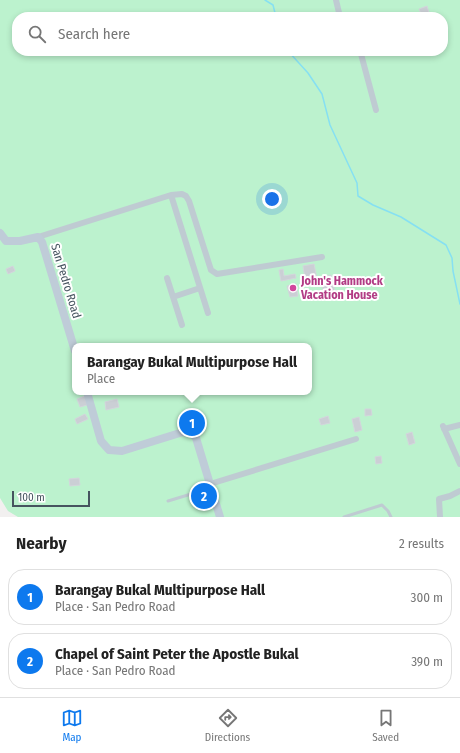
<!DOCTYPE html>
<meta charset="utf-8">
<style>
body{margin:0;font-family:"Fira Sans Condensed",sans-serif;background:#f2f2f2;color:#222}
.scale{position:absolute;left:12px;bottom:10px;width:78px;box-sizing:border-box;padding-left:4px;border:2px solid #46545f;border-top:0;font-size:11px;line-height:14px;white-space:nowrap;color:#46545f;-webkit-text-stroke:3px #fff;paint-order:stroke}
.you{position:absolute;left:272px;top:199px;width:14px;height:14px;margin:-10px;border:3px solid #fff;border-radius:50%;background:#1a73e8;box-shadow:0 0 0 6px #1a73e833}
.badge{display:grid;place-items:center;width:26px;height:26px;border-radius:50%;background:#0d79ee;color:#fff;font-size:13px;font-weight:700}
.pin{position:absolute;translate:-50% -50%;border:2px solid #fff;box-shadow:0 1px 4px #0006}
.popup{position:absolute;left:72px;top:343px;width:240px;height:52px;box-sizing:border-box;display:grid;place-content:center;border-radius:8px;background:#fff;filter:drop-shadow(0 1px 3px #0005);font-size:13px;white-space:nowrap;color:#767676}
.popup b{font-size:15px;color:#222}
.popup::after{content:'';position:absolute;left:50%;top:100%;margin-left:-8px;border:8px solid transparent;border-top-color:#fff}
.list{margin:0;padding:0;list-style:none}
h2{display:flex;justify-content:space-between;align-items:center;height:52px;margin:0;padding:0 16px;font-size:17px}
h2 small{font-size:13px;font-weight:400;color:#767676}
.list li{display:grid;grid-template-columns:26px 1fr auto;gap:12px;align-items:center;box-sizing:border-box;height:56px;margin:0 8px 8px;padding:0 8px;border:1px solid #e0e0e0;border-radius:16px}
.list b{display:block;font-size:15px;white-space:nowrap}
.list p{margin:0;font-size:13px;white-space:nowrap;color:#767676}
.list em{font-size:13px;font-style:normal;color:#767676}
.icon{flex:none;width:22px;height:22px;fill:none;stroke:currentColor;stroke-width:2;stroke-linecap:round;stroke-linejoin:round}
.map{position:relative;flex:none;width:460px;height:517px;overflow:hidden}
.search{position:absolute;background:#fff;box-shadow:0 2px 6px #0003;left:12px;right:12px;top:12px;height:44px;display:flex;align-items:center;gap:10px;box-sizing:border-box;padding:0 14px;border-radius:16px;color:#767676;font-size:15px}
.sheet{height:180px;background:#fff}
nav{display:flex;justify-content:space-around;align-items:center;box-sizing:border-box;height:56px;border-top:1px solid #e0e0e0;background:#fff;font-size:11px;color:#767676}
nav a{display:grid;justify-items:center;gap:2px}
nav .on{color:#0d79ee}
.map>svg:first-child{display:block}
.green{fill:#bcf2ce;fill-rule:evenodd}
.lines{fill:none;stroke-linecap:round;stroke-linejoin:round}
.stream{stroke:#86e0f2;stroke-width:1.5}
.building{fill:#cbcfd5;stroke:#d3d6dc}
.lane{stroke:#bfcbd2;stroke-width:3}
.street{stroke:#bfcbd2;stroke-width:6}
.secondary{stroke:#bfccd8;stroke-width:8}
.hotel-dot{fill:#d1479c;stroke:#fff;stroke-width:1.5}
.labels{text-anchor:middle;stroke-width:4;stroke-linejoin:round;paint-order:stroke}
.street-label{font-size:12px;fill:#46545f;stroke:#fff}
.hotel-label{font-size:12px;font-weight:bold;fill:#b23c85;stroke:#fff;text-anchor:start}
</style>
<div class="map">
<svg width="460" height="517" viewBox="0 0 460 517">
<rect width="100%" height="100%" fill="#f2f0f0"/>
<path class="green" d="M0 0H460V517H18L8 511 0 498ZM17 17H443V51H17ZM75 346H309V392H75Z"/>
<g class="lines">
<path class="stream" d="M265 0 273 5 276 17
M288 51 308 73 322 94 330 125 357 183 358 196 373 205 401 217 446 245 452 258 453 271 460 304"/>
</g>
<path class="building" d="M427 6 429 13 422 16 419 9Z
M314 264 317 279 308 281 307 277 305 278 303 266Z
M13 266 15 271 8 274 6 269Z
M283 269 284 276 295 274 296 278 281 281 279 270Z
M331 275 335 292 324 294 320 277Z
M296 284 298 296 290 297 287 286Z
M85 396 87 405 80 407 77 399Z
M117 399 119 407 106 410 105 402Z
M365 409H371L372 415 365 416Z
M85 414 88 419 77 424 75 419Z
M198 416 201 426 186 427 184 420Z
M328 416 330 423 321 425 319 419Z
M359 417 362 430 355 432 352 419Z
M412 432 415 443 409 445 406 434Z
M381 456 382 463 376 464 375 457Z
M79 478 80 485 70 486 69 479Z
M208 492 210 498 200 501 199 495Z"/>
<g class="lines">
<path class="lane" d="M168 501 211 488
M344 517 382 505 388 511 391 517"/>
<path class="street" d="M336 0 340 17
M357 51 361 54 376 110
M171 195 208 313
M38 237 171 195 182 194 186 196 189 201 211 270 217 274 322 257
M167 278 182 325
M173 297 200 288
M443 426 460 464
M444 429 460 425
M210 484 356 439
M440 517 439 499 450 496 460 491"/>
<path class="secondary" d="M0 233 6 241H20L38 237 42 242 75 351
M87 392 101 441 109 450 122 451 183 432 192 433 196 438 220 517"/>
</g>
<circle class="hotel-dot" cx="293" cy="288" r="4"/>
<g class="labels">
<g class="street-label">
<text transform="translate(66 281) rotate(73)" y="4">San Pedro Road</text>
</g>
<g class="hotel-label">
<text x="301" y="285">John's Hammock<tspan x="301" dy="14">Vacation House</tspan></text>
</g>
</g>
</svg>
<div class="scale">100 m</div>
<div class="you"></div>
<div class="pin badge" style="left:192px;top:423px">1</div>
<div class="popup"><b>Barangay Bukal Multipurpose Hall</b>Place</div>
<div class="pin badge" style="left:204px;top:496px">2</div>
<div class="search"><svg class="icon" aria-label="search" viewBox="0 0 24 24"><circle cx="10" cy="10" r="6"/><path d="M15 15l6 6"/></svg>Search here</div>
</div>
<section class="sheet">
<h2>Nearby<small>2 results</small></h2>
<ul class="list">
<li><span class="badge">1</span><div><b>Barangay Bukal Multipurpose Hall</b><p>Place · San Pedro Road</p></div><em>300 m</em></li>
<li><span class="badge">2</span><div><b>Chapel of Saint Peter the Apostle Bukal</b><p>Place · San Pedro Road</p></div><em>390 m</em></li>
</ul>
</section>
<nav>
<a class="on"><svg class="icon" aria-label="map" viewBox="0 0 24 24"><path d="M3 6l6-2 6 2 6-2v14l-6 2-6-2-6 2zM9 4v14M15 6v14"/></svg>Map</a>
<a><svg class="icon" aria-label="directions" viewBox="0 0 24 24"><path d="M12 3l9 9-9 9-9-9zM9 14v-3h6M13 9l2 2-2 2"/></svg>Directions</a>
<a><svg class="icon" aria-label="saved" viewBox="0 0 24 24"><path d="M7 4h10v16l-5-4-5 4z"/></svg>Saved</a>
</nav>
